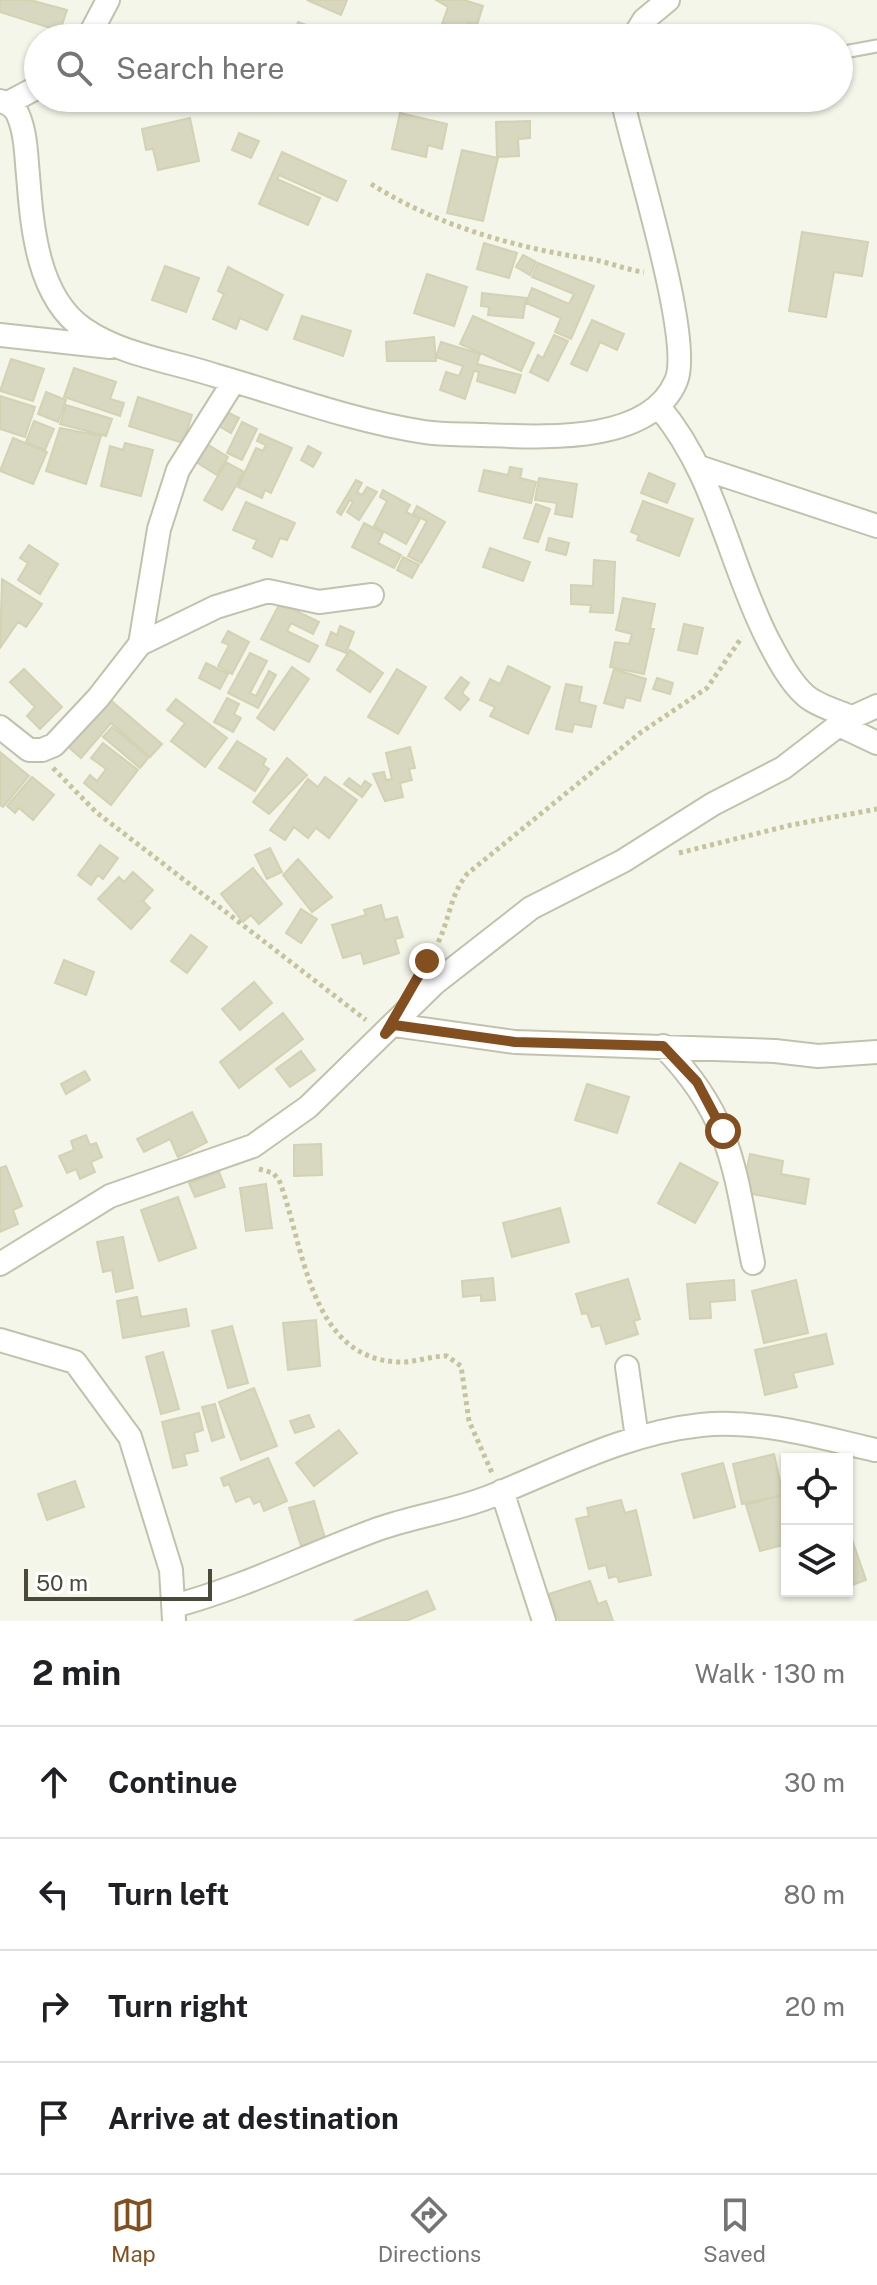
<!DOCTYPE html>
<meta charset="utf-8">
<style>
body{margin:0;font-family:"Public Sans",sans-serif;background:#f2f2f2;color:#202124}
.controls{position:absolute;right:24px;bottom:24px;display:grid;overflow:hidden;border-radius:0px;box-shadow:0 2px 6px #0004}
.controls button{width:72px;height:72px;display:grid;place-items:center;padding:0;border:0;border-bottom:2px solid #e0e0e0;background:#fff;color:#202124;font:40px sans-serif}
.scale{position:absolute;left:24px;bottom:20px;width:188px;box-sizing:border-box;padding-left:8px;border:4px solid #4b4a38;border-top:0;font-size:22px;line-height:28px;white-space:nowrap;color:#4b4a38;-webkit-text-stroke:6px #fff;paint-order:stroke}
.stop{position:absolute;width:24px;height:24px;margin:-18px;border:6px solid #844f1f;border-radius:50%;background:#fff}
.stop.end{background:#844f1f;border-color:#fff;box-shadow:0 2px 8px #0008}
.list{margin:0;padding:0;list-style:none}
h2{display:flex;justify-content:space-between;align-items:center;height:104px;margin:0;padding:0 32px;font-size:34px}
h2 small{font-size:26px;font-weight:400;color:#757577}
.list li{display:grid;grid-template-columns:52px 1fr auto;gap:24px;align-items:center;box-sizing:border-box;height:112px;padding:0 32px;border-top:2px solid #e0e0e0}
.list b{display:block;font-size:30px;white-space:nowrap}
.list em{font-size:26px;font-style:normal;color:#757577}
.icon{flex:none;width:44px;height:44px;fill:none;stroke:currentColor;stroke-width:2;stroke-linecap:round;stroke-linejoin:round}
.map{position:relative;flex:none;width:877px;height:1621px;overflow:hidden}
.search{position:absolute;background:#fff;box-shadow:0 2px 6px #0004;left:24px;right:24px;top:24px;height:88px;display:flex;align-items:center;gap:20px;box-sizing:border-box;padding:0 28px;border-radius:44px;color:#757577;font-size:30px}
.sheet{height:552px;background:#fff}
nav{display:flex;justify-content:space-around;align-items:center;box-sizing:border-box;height:112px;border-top:2px solid #e0e0e0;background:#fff;font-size:22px;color:#757577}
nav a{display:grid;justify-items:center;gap:4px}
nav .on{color:#844f1f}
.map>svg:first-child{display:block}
.building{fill:#d8d7bf;stroke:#d3d2b2;stroke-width:2}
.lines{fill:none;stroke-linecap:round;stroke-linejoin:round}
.lane-casing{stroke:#c2c2ac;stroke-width:15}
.street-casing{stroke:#c2c2ac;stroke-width:26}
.path{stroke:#c5c49d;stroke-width:5;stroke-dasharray:4 4;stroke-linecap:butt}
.lane{stroke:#fff;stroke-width:11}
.street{stroke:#fff;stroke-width:22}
.route{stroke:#844f1f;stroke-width:10}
</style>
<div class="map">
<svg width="877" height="1621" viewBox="0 0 877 1621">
<rect width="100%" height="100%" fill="#f5f6ea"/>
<path class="building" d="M0 0H30L67 10 60 31 0 12Z
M307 0H347L341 15Z
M436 0H464L483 6 477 25 468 23 466 31 442 24 448 7Z
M298 22 323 31 321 38H293Z
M180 25 207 38H173Z
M543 29 544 38H496V32Z
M323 98H368L366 110Z
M412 98H446L451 100 449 106 437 102 434 111 410 102Z
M400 113 447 124 442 149 428 145 426 157 392 149Z
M190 118 199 161 158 170 153 149 146 150 142 129Z
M530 121V138L518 139 519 156 497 157 496 122Z
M239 133 259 141 251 158 232 150Z
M462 150 498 158 483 221 447 213Z
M282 152 346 181 337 201 279 175 277 179 320 198 308 225 259 204Z
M802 232 868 242 862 276 834 272 826 317 789 311Z
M484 243 517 253 509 278 477 269Z
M523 255 536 262 530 275 516 267Z
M538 263 594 286 571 339 555 332 561 318 526 303 532 288 569 304 574 294 532 277Z
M165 266 199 278 186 312 152 300Z
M228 267 283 295 267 330 240 318 236 329 213 319 224 294 218 291Z
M427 274 467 287 454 326 414 313Z
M482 293 526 298 523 318 488 315 489 307 481 306Z
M302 316 351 331 343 356 294 339Z
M473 316 534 343 521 371 460 344Z
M592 320 624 334 617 350 600 342 587 371 571 364Z
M554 335 568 341 548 381 530 372 538 355 543 358Z
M434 337 436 361H387L386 342Z
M441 342 480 354 477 364 521 375 515 393 477 381 479 372 474 371 465 399 440 390 446 372 459 376 463 366 436 357Z
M11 359 44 369 33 401 0 391Z
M74 368 116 382 110 399 124 403 120 416 64 397Z
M46 392 66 400 58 422 38 414Z
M0 396 35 407 25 437 0 429Z
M138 397 192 415 183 443 129 426Z
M66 405 112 419 106 436 60 424Z
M225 411 239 418 231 433 217 425Z
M34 421 54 429 45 450 26 442Z
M242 422 257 429 242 460 227 453Z
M60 428 101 436 86 484 46 471Z
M260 434 292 448 271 493 265 490 262 498 238 487 256 448 263 451 266 445 257 441Z
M13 438 47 452 33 484 0 471Z
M125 443 153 450 141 496 101 486 110 446 123 450Z
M207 444 228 457 217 475 196 462Z
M308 446 321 453 313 467 301 460Z
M226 462 244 472 222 510 204 500Z
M510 467 522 469 520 478 536 482 531 503 479 491 484 470 508 475Z
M649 473 675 484 667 503 641 493Z
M539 478 577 484 572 517 555 514 557 503 535 500Z
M356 480 362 483 357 492 362 495 367 487 377 492 359 520 347 512 353 502 350 500 341 515 337 512Z
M383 490 410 505 406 512 420 519 406 544 374 526 387 501 380 497Z
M643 501 693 519 679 556 637 540 639 535 631 532Z
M246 502 295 523 287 540 280 538 272 557 253 548 257 540 233 530Z
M536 504 550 509 538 542 524 538Z
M417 506 445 522 421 563 408 556 427 521 413 514Z
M364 523 383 533 378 543 401 555 394 568 352 547Z
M549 538 569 543 566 555 546 550Z
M29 545 58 564 40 594 18 580 28 563 20 558Z
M490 548 530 562 523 581 483 567Z
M403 557 419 565 412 578 397 570Z
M594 560 615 562 613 613 590 612 591 605 571 604V585L593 586Z
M2 579 42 604 26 627 18 622 0 648Z
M623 598 655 604 650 629H654L644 674 610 667 615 642 629 644 632 634 616 630Z
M280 603 319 622 313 634 291 623 287 631 318 646 309 662 261 639Z
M684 624 703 628 697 654 678 650Z
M340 626 354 632 346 653 326 645 331 632 337 635Z
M228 631 249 642 232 674 218 666 229 645 222 642Z
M350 650 383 673 370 692 337 670Z
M250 653 267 661 250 693 256 696 269 671 276 675 258 708 228 693Z
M206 663 228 674 220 689 199 678Z
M508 666 550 687 528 734 490 716 495 707 480 700 490 679 500 684Z
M292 667 309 679 274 730 257 718Z
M24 669 62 707 40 729 27 716 35 707 10 682Z
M397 669 426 687 398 734 368 717Z
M614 669 646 679 640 701 626 697 623 708 604 703Z
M461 677 469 683 462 693 469 699 460 710 445 698Z
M657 678 673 683 670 694 653 689Z
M566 684 582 687 579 702 596 706 591 727 574 724 572 732 556 729Z
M108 698 162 744 150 757 111 723 81 758 66 745Z
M227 698 239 704 234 714 241 718 233 732 214 722Z
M176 699 227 738 205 767 171 741 185 723 167 710Z
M112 727 149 757 140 768 103 737Z
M237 741 266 759 263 765 269 769 255 791 219 768Z
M103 743 138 770 111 805 84 783 90 775 97 781 106 769 91 758Z
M410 747 415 768 409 769 412 780 400 783 403 797 385 801 373 774 384 772 386 780 392 779 386 753Z
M0 752 29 776 3 807 0 805Z
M287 758 307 775 269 814 253 802Z
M32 777 54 795 33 820 19 808 15 813 7 806Z
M325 777 357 800 329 838 316 828 308 838 294 827 285 840 270 830 308 779 318 787Z
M349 778 361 787 365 781 371 785 362 797 344 784Z
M100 845 118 858 103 879 98 875 91 885 78 875Z
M270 848 282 872 267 879 255 855Z
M298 859 332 897 312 912 283 875Z
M253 868 282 904 259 924 251 915 243 922 221 894Z
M133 872 153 890 143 901 150 908 131 929 98 899 119 877 124 882Z
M381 905 385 920 397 917 403 937 395 939 399 953 364 964 361 953 343 958 332 925 366 915 364 910Z
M301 909 317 919 301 943 286 933Z
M191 935 207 947 187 973 171 961Z
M64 960 94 972 86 995 55 983Z
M254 982 272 1003 240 1030 222 1009Z
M283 1013 303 1039 239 1088 220 1062Z
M301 1051 315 1070 290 1087 276 1069Z
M85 1071 90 1080 66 1094 61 1084Z
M587 1084 629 1097 617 1133 575 1120Z
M192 1112 207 1142 178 1157 170 1139 144 1152 137 1139Z
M86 1135 90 1145 96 1143 102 1157 91 1162 95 1172 80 1179 76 1169 67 1173 59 1156 74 1150 71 1141Z
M321 1144 322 1175 294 1176V1145Z
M750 1154 783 1161 781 1174 809 1179 805 1204 742 1192Z
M680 1163 718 1183 695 1223 658 1203Z
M6 1166 22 1206 13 1210 18 1224 0 1232V1168Z
M219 1172 225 1187 195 1197 189 1183Z
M266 1184 272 1228 246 1231 240 1188Z
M178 1197 196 1248 159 1261 141 1210Z
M560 1208 569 1242 512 1257 503 1223Z
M123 1237 133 1288 116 1292 112 1270 103 1272 97 1242Z
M493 1278 495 1300 481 1301V1295L463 1297 462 1281Z
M628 1279 640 1319 634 1321 638 1334 606 1344 600 1325 592 1327 587 1313 582 1314 576 1294Z
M734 1280 735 1300 710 1302 711 1318 690 1319 687 1284Z
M796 1280 808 1333 764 1343 752 1291Z
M137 1297 141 1317 186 1309 189 1326 123 1338 117 1301Z
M316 1320 320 1366 288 1370 283 1323Z
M232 1326 248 1383 228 1388 212 1331Z
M826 1334 833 1364 793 1373 797 1387 765 1395 755 1350Z
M163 1352 179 1409 161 1414 146 1357Z
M254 1388 277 1446 241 1460 219 1402Z
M215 1404 224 1437 212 1441 202 1407Z
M199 1413 203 1430 194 1433 198 1451 184 1454 187 1465 173 1468 162 1422Z
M309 1415 314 1427 295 1433 290 1421Z
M339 1430 357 1453 314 1486 296 1463Z
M774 1454 783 1495 742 1504 733 1464Z
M268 1458 287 1501 264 1511 260 1501 254 1504 250 1496 236 1502 229 1484 224 1486 221 1478Z
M723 1463 735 1507 694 1518 682 1474Z
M75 1481 84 1507 47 1520 38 1494Z
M781 1495 787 1518V1544L760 1551 746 1505Z
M621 1500 625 1513 636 1510 651 1575 619 1582 617 1576 609 1578 606 1565 589 1569 576 1519 589 1516 587 1508Z
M314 1501 325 1538 301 1546 289 1508Z
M847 1525 866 1580 847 1587Z
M590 1581 598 1604 606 1601 613 1621H559L549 1594Z
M427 1591 435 1609 406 1621H354Z"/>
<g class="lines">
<g class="lane-casing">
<path id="lane" d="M839 53 877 46"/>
</g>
<g class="street-casing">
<path id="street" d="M88 38 108 0
M633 38 644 20 668 0
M0 101C8 103 15 107 18 115 26 133 26 155 28 175 32 226 37 297 84 329 122 355 171 361 214 375 283 395 353 421 424 432 443 435 464 434 484 435 541 437 649 445 676 381 694 341 633 152 622 98
M8 103 38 87
M0 335 110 347
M659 407C716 474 729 564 768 640 778 659 790 682 806 696 818 706 837 711 851 717
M699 467 877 526
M140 644 159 529 178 470 234 381
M839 725 877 743
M0 727 29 750H42L54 745 98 698 140 644 216 607 268 591 319 602 372 595
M394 1025 515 1042 775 1051 818 1056 877 1052
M663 1046C733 1118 734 1169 753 1263
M0 1264 110 1196 253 1146 308 1107 435 983 531 908 623 861 713 804 783 768 844 721 877 706
M0 1340 75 1362 130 1437 171 1570 174 1620
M627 1367 637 1438
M502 1491 544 1621
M174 1606C245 1587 310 1554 378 1529 415 1516 453 1511 489 1497 559 1469 625 1433 701 1425 759 1419 819 1437 875 1450"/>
</g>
<path class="path" d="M371 184C438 226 513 247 590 259 609 262 626 270 644 272
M53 768 96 812 366 1020
M679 853 791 825 877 809
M430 956C450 928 447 899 467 874L640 733 707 688 742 637
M259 1169 273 1173 279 1180C304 1243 308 1358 398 1362 414 1363 430 1356 447 1356L461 1366 469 1421 492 1473"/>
<use href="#lane" class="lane"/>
<use href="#street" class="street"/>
</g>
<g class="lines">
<path class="route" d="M427 961 385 1034 394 1025 515 1042 663 1046 697 1082 723 1131"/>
</g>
</svg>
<div class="controls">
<button><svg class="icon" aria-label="locate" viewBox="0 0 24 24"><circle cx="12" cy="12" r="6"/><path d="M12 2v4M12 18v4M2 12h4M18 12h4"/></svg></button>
<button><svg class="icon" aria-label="layers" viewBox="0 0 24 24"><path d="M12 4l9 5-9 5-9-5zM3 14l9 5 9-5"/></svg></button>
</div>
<div class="scale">50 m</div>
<div class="stop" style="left:723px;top:1131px"></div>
<div class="stop end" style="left:427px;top:961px"></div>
<div class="search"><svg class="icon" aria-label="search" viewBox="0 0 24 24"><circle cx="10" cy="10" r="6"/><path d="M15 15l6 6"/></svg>Search here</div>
</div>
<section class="sheet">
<h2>2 min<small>Walk · 130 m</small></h2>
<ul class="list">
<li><svg class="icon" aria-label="ahead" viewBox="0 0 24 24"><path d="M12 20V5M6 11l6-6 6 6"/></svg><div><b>Continue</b></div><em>30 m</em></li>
<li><svg class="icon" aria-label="left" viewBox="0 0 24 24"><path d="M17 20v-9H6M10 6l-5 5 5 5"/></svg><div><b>Turn left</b></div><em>80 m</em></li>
<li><svg class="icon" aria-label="right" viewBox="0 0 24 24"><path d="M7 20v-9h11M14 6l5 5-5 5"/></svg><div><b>Turn right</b></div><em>20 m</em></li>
<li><svg class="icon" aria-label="arrive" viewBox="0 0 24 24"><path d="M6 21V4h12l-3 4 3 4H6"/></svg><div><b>Arrive at destination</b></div></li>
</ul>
</section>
<nav>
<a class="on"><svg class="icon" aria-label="map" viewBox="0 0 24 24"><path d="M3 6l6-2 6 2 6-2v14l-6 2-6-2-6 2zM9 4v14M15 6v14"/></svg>Map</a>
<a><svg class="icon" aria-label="directions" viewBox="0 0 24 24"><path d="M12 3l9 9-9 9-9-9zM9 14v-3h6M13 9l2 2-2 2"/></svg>Directions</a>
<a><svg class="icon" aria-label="saved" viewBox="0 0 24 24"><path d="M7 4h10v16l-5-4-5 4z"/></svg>Saved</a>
</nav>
